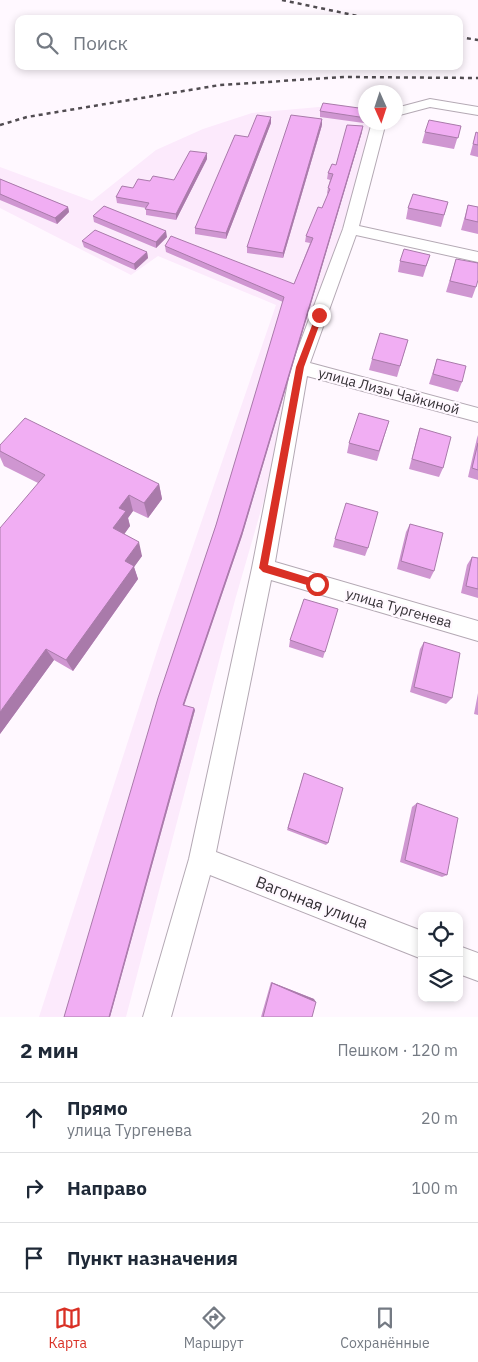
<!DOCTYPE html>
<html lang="ru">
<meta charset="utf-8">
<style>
body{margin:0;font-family:"IBM Plex Sans",sans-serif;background:#f6f6f7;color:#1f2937}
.controls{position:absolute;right:15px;bottom:15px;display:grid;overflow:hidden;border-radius:10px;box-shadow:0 2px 8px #0003}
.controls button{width:45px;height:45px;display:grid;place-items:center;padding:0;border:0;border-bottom:1px solid #e0e1e3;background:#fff;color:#1f2937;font:25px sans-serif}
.compass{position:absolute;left:358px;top:85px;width:45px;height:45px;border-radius:50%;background:#fff;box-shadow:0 2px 8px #0003;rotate:177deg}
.stop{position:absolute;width:15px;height:15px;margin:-11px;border:4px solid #d93025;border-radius:50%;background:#fff}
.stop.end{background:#d93025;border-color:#fff;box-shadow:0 1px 5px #0008}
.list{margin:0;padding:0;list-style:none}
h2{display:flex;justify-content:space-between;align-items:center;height:65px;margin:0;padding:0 20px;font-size:21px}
h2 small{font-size:16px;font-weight:400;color:#747a83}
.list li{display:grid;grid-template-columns:32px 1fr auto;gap:15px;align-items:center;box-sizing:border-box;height:70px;padding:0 20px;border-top:1px solid #e0e1e3}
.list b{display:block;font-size:19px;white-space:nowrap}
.list p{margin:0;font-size:16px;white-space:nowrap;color:#747a83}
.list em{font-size:16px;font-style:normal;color:#747a83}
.icon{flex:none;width:28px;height:28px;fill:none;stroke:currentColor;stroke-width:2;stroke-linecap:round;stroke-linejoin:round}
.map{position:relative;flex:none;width:478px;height:1017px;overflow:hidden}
.search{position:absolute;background:#fff;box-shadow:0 2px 8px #0003;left:15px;right:15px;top:15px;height:55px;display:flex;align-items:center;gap:12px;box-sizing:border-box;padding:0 18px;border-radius:10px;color:#747a83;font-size:19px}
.sheet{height:275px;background:#fff}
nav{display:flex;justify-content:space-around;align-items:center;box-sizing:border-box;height:70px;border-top:1px solid #e0e1e3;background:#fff;font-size:14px;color:#747a83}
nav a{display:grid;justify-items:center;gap:2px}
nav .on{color:#d93025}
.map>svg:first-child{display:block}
.built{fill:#fceafc}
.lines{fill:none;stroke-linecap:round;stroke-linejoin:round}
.street-casing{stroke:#b4a9b4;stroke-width:2}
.street{fill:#fff;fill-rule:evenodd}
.rail{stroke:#514c51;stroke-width:2.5;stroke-dasharray:4 4;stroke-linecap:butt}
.wall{fill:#cf96d1}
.shaded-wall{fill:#a97aaa}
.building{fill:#f1aef3;stroke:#a97aaa}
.route{fill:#d93025}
.labels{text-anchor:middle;stroke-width:4.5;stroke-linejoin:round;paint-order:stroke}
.street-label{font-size:14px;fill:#343035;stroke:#fff8ff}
.near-street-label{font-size:16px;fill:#343035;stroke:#fff8ff}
</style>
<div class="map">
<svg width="478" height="1017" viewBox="0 0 478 1017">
<rect width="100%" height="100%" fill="#fff8ff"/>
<path class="built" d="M319 107 365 114 366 122 373 123 235 600 126 1017H39L159 645 276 305 158 256 131 275 0 208V167L92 201 156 150 203 129 252 113Z"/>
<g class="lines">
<g class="street-casing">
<path id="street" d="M430 99 478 107V115L430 107 396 116V108Z
M372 122H386L359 226 478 252V262L356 235 310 363 478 408V422L307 376 275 562 478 621V641L271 580 216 852 422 931V959L210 875 171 1017H143L189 859 252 568 291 367 343 229Z
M459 946 478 953V981L459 974Z"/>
</g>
<use href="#street" class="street"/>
<path class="rail" d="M282 0 372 19
M459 37 478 40
M0 125 27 117 220 85 344 77 478 78"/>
</g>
<path class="wall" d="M366 109V122H372L371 124 320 117V111Z
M271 117V123L226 239 195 234V228L248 137Z
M322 125 283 258 247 253V247Z
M461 126 454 149 422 143 425 132Z
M362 132 242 536 184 706 195 710 110 1017H64L216 525 283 302 166 252 165 246 294 284 310 243 305 242 306 236 322 208 328 194 327 193 328 188 330 180 327 179 328 173 336 165Z
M476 132 478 133V157L470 155Z
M207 153V159L176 220 146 215V208L117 203 116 197 133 188 150 181 174 180Z
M0 179 68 207 69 212 57 224 0 200Z
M448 202 441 227 406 219 408 208Z
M468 205 478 207V234L461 230Z
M93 216 167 237 156 248 94 222Z
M82 241 147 252 148 258 135 270 84 247Z
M430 255 423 277 398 272 400 261Z
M456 259 476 287 472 298 446 292Z
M408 340 397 377 369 370 372 359Z
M437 359 462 382 458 392 429 384Z
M389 421 377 461 347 453 349 443Z
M420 428 443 468 439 477 409 469 417 438Z
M478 435V480L468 477 477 438Z
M0 445 159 484 162 499 148 518 133 511 128 518 130 526 124 534 142 556 134 567 138 579 73 671 54 660 0 734 38 483 4 466 0 457Z
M410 524 434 571 430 579 397 569 406 532Z
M335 539 368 548 365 556 333 547Z
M472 557 478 558V598L461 593 467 565Z
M338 609 323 658 289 647 290 640Z
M424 642 452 698 446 704 410 692 420 649Z
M478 693V715L474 714Z
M304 773 328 843 326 845 287 830Z
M417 803 447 875 442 877 400 862 412 807Z
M271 982 314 999 312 1017H261Z"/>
<path class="shaded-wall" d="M271 117V123L226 239V233Z
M322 119V125L283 258V253Z
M363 126 362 132 242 536 183 708V705Z
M207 153V159L176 220V214Z
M68 207 69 212 57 224 55 218Z
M166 231 167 237 156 248V242Z
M147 252 148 258 135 270 134 264Z
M159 484 162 499 148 518 144 503Z
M129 495 133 511 128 518 130 526 118 543 113 528 119 508Z
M139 542 142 556 134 567 138 579 73 671 66 660 125 561Z
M46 649 54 660 0 734V712Z
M194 708 195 710 110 1017H109Z
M271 982 314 999 316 1002 272 983Z"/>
<path class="building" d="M323 103 366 109V118L320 111Z
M257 115 271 117 226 233 195 228 235 135 248 137Z
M291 115 322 119 283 253 247 247Z
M429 120 461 126 458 138 425 132Z
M347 125 363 126 242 532 183 705 194 708 109 1017H64L158 698 216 525 284 297 165 246 171 236 294 284 313 238 306 236 318 207 322 208 330 189 328 188 333 174 328 173 332 164 336 165Z
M476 132 478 133V145L473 144Z
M190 151 207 153 176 214 145 209 149 203 116 197 122 186 133 188 138 179 150 181 153 176 174 180Z
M0 179 68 207 55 218 0 194Z
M413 194 448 202 444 215 408 208Z
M468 205 478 207V222L465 219Z
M104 206 166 231 156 242 93 216Z
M95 230 147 252 134 264 82 241Z
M404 249 430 255 426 266 400 261Z
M456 259 478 263V280L476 287 450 281Z
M380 333 408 340 400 366 372 359Z
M437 359 466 366 462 382 433 374Z
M359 413 389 421 379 451 349 443Z
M25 418 159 484 144 503 129 495 119 508 126 511 113 528 139 542 125 561 134 566 66 660 46 649 0 712V528L45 475 0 451V445Z
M420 428 451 437 443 468 412 459Z
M478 443V470L472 468Z
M346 503 378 512 368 548 335 539Z
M410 524 443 533 434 571 401 561Z
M472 557 478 558V589L466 586Z
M304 599 338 609 325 652 290 640Z
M424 642 460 653 452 698 414 687Z
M304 773 343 788 328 843 288 828Z
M417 803 458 818 447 875 405 860Z
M272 983 316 1002 312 1017H263Z"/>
<path class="route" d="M319 313 323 315 304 367 268 565 320 581V587L317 588 263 572 259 568 296 367 316 315Z"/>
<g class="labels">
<g class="street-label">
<text transform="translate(389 391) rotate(15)" y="5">улица Лизы Чайкиной</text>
<text transform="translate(399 608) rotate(16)" y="5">улица Тургенева</text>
</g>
<g class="near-street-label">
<text transform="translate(312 902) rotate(21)" y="6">Вагонная улица</text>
</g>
</g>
</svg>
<div class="controls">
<button><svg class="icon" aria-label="locate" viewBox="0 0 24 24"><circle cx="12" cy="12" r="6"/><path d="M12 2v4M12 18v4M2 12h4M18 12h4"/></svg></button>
<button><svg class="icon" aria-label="layers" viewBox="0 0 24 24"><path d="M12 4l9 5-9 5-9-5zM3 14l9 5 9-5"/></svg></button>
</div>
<svg class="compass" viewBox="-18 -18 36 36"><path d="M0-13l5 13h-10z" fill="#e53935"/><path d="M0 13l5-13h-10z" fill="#747a83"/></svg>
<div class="stop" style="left:317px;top:584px"></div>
<div class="stop end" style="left:319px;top:315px"></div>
<div class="search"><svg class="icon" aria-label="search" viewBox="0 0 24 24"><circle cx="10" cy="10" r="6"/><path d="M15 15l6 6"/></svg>Поиск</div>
</div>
<section class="sheet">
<h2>2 мин<small>Пешком · 120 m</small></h2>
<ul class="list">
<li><svg class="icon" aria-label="ahead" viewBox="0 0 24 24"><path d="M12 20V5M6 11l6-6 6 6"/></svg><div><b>Прямо</b><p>улица Тургенева</p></div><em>20 m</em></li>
<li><svg class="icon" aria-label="right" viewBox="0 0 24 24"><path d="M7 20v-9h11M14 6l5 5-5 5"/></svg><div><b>Направо</b></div><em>100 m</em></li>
<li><svg class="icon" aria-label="arrive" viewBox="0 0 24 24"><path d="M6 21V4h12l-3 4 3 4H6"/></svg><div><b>Пункт назначения</b></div></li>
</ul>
</section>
<nav>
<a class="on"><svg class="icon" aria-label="map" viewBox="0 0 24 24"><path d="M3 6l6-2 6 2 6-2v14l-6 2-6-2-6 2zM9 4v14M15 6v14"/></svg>Карта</a>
<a><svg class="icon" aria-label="directions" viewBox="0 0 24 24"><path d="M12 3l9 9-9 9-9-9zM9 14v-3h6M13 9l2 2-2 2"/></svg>Маршрут</a>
<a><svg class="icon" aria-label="saved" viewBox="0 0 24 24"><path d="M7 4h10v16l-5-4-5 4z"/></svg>Сохранённые</a>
</nav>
